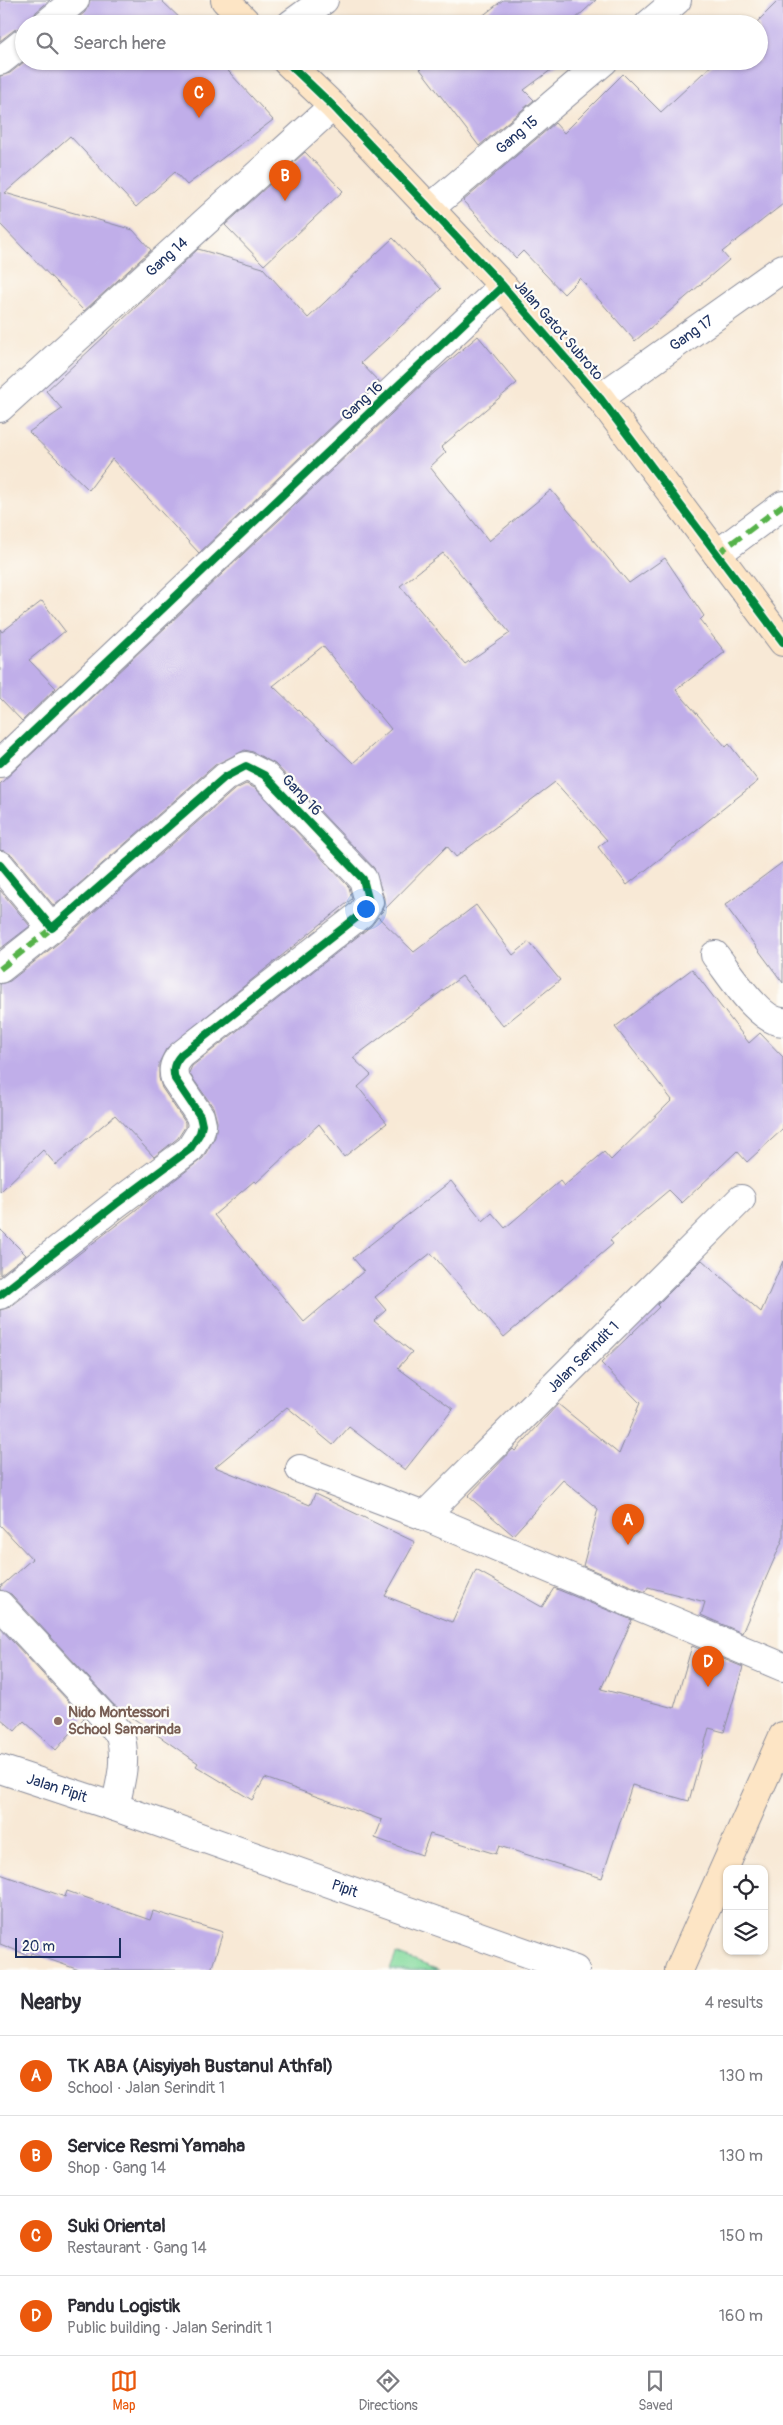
<!DOCTYPE html>
<meta charset="utf-8">
<style>
body{margin:0;font-family:Pangolin,sans-serif;background:#f2f2f3;color:#2b2b33}
.controls{position:absolute;right:15px;bottom:15px;display:grid;overflow:hidden;border-radius:10px;box-shadow:0 1px 4px #0004}
.controls button{width:45px;height:45px;display:grid;place-items:center;padding:0;border:0;border-bottom:1px solid #e1e1e2;background:#fff;color:#2b2b33;font:25px sans-serif}
.scale{position:absolute;left:15px;bottom:12px;width:106px;box-sizing:border-box;padding-left:5px;border:2px solid #1b2f5e;border-top:0;font-size:14px;line-height:18px;white-space:nowrap;color:#1b2f5e;-webkit-text-stroke:4px #fdfcf7;paint-order:stroke}
.you{position:absolute;left:365px;top:908px;width:18px;height:18px;margin:-12px;border:4px solid #fff;border-radius:50%;background:#1a73e8;box-shadow:0 0 0 8px #1a73e833}
.badge{display:grid;place-items:center;width:32px;height:32px;border-radius:50%;background:#ea580c;color:#fff;font-size:16px;font-weight:700}
.pin{position:absolute;translate:-50% -41px;filter:drop-shadow(0 1px 2px #0008)}
.pin::after{content:'';position:absolute;top:26px;width:18px;height:15px;background:inherit;clip-path:polygon(0 0,100% 0,50% 100%)}
.list{margin:0;padding:0;list-style:none}
h2{display:flex;justify-content:space-between;align-items:center;height:65px;margin:0;padding:0 20px;font-size:21px}
h2 small{font-size:16px;font-weight:400;color:#7c7c81}
.list li{display:grid;grid-template-columns:32px 1fr auto;gap:15px;align-items:center;box-sizing:border-box;height:80px;padding:0 20px;border-top:1px solid #e1e1e2}
.list b{display:block;font-size:19px;white-space:nowrap}
.list p{margin:0;font-size:16px;white-space:nowrap;color:#7c7c81}
.list em{font-size:16px;font-style:normal;color:#7c7c81}
.icon{flex:none;width:28px;height:28px;fill:none;stroke:currentColor;stroke-width:2;stroke-linecap:round;stroke-linejoin:round}
.map{position:relative;flex:none;width:783px;height:1970px;overflow:hidden}
.search{position:absolute;background:#fff;box-shadow:0 1px 4px #0004;left:15px;right:15px;top:15px;height:55px;display:flex;align-items:center;gap:12px;box-sizing:border-box;padding:0 18px;border-radius:28px;color:#7c7c81;font-size:19px}
.sheet{height:385px;background:#fff}
nav{display:flex;justify-content:space-around;align-items:center;box-sizing:border-box;height:70px;border-top:1px solid #e1e1e2;background:#fff;font-size:14px;color:#7c7c81}
nav a{display:grid;justify-items:center;gap:2px}
nav .on{color:#ea580c}
.map>svg:first-child{display:block}
.green{fill:#84da9d;stroke:#50847e}
.building{fill:#c0aee9;fill-rule:evenodd}
.lines{fill:none;stroke-linecap:round;stroke-linejoin:round}
.street-casing{stroke:#8a8c9a;stroke-width:30}
.secondary-casing{stroke:#8a8c9a;stroke-width:30}
.street{stroke:#fff;stroke-width:28}
.secondary{stroke:#fde5c5;stroke-width:28}
.quiet{stroke:#55b248;stroke-width:6;stroke-dasharray:12 6;stroke-linecap:butt}
.cycleway-casing{stroke:#fdfcf7;stroke-width:11}
.cycleway{stroke:#00873e;stroke-width:8}
.education-dot{fill:#8d6e63;stroke:#fdfcf7;stroke-width:2}
.labels{text-anchor:middle;stroke-width:4.5;stroke-linejoin:round;paint-order:stroke}
.street-label{font-size:15px;fill:#1b2f5e;stroke:#fdfcf7}
.education-label{font-size:15px;font-weight:bold;fill:#785e54;stroke:#fdfcf7;text-anchor:start}
</style>
<div class="map">
<svg width="783" height="1970" viewBox="0 0 783 1970">
<rect width="100%" height="100%" fill="#fdfcf7"/>
<filter id="ink" filterUnits="userSpaceOnUse"><feTurbulence type="fractalNoise" baseFrequency=".02" numOctaves="2"/><feDisplacementMap in="SourceGraphic" scale="10" xChannelSelector="R" yChannelSelector="G"/><feConvolveMatrix kernelMatrix="1 2 1 2 8 2 1 2 1" color-interpolation-filters="sRGB"/></filter>
<filter id="wash" filterUnits="userSpaceOnUse"><feTurbulence type="fractalNoise" baseFrequency=".0096" numOctaves="4" result="noise"/><feDisplacementMap in="SourceGraphic" scale="20" xChannelSelector="R" yChannelSelector="G"/><feGaussianBlur stdDeviation="1.12" result="paint"/><feColorMatrix in="noise" values="0 0 0 0 0 0 0 0 0 0 0 0 0 0 0 0 0 1.4 0 .05"/><feComposite in="paint" operator="in"/></filter>
<g filter="url(#wash)">
<rect width="100%" height="100%" fill="#f8e9d6"/>
<path class="green" d="M396 1954 439 1970H390Z"/>
<g id="blocks">
<path class="building" d="M0 0H50L36 12 31 24H24V27L14 30 0 41Z
M90 0H161L185 23 71 24 85 12Z
M503 0H596L572 22 573 24H472Z
M779 0H783V204L722 252 729 260 635 341 580 278 564 294 523 251 516 258 463 201 555 123 564 133 623 74 661 112 716 61H759V24H755Z
M25 61H219L273 120 187 185 175 172 136 207 70 136 5 193 133 230 151 250 84 311 0 224V76L10 73Z
M423 61H563L524 90 534 100 479 146 417 65Z
M305 152 343 191 264 265 225 225Z
M393 238 441 289 361 363 379 382 199 553 112 459 89 490 29 432 62 409 46 391 198 249 263 268 308 318Z
M478 336 517 383 441 447 446 452 430 467 489 541 551 490 629 583 665 558 704 616 700 620 725 652 676 690 726 747 729 744 758 781 627 885 598 847 607 840 555 782 456 857 447 846 380 914 384 905V898L374 868 275 764 253 752 245 750 215 765 54 906 12 855 0 850V784L429 378ZM443 553 510 633 465 664 400 586ZM323 646 391 729 353 763 273 686Z
M42 601 65 631 29 660 56 688 22 721 0 698V629L2 632Z
M246 784 255 788 349 887 352 899 166 1049 159 1063V1078L162 1088 185 1122V1127L178 1138 154 1157 115 1115 56 1165 43 1150 0 1192V984L10 981 62 940 234 790Z
M783 862V983L725 905Z
M0 890 30 926 0 949Z
M476 905 513 955 529 942 560 980 503 1026 462 976 353 1058 371 1075 358 1087 387 1123 344 1157 319 1124 256 1183 254 1181 214 1215 304 1322 364 1271 353 1258 451 1181 483 1221 492 1213 505 1228 560 1181 564 1186 604 1152 611 1160 672 1100 615 1027 692 969 749 1043 760 1033 783 1057V1129L747 1162 737 1151 682 1203 669 1190 610 1240 613 1244 504 1337 431 1253 375 1297 386 1310 374 1321 412 1352 398 1368 453 1409 405 1470 349 1427 333 1445 287 1407 215 1467 310 1505 315 1494 415 1542 385 1596 452 1622 476 1570 542 1607 554 1588 632 1620 601 1689 674 1708 692 1646 743 1667 724 1732 709 1728 689 1801 632 1785 602 1878 499 1846 496 1854 430 1834 422 1855 375 1838 382 1820 265 1778 252 1800 196 1766 198 1763 114 1705 11 1594 0 1590V1587L32 1559 0 1525V1310L10 1307 203 1158 215 1137 217 1122 213 1107 189 1073 192 1066 371 926 378 917 414 952Z
M0 1229 26 1255 0 1275Z
M702 1260 761 1312 783 1261V1539L742 1633 701 1615 705 1602 648 1587 645 1592 583 1566 598 1509 563 1480 513 1535 468 1496 513 1449 515 1451 558 1404 619 1454 640 1403 601 1363 659 1307 657 1305Z
M0 1628 84 1718 56 1750 24 1721 15 1731 0 1718Z
M0 1874 65 1897 67 1891 150 1920 153 1911 223 1932 211 1970H79L31 1953 30 1956 0 1944Z"/>
</g>
</g>
<g filter="url(#ink)">
<use href="#blocks" fill-opacity="0" stroke="#8a8c9a" stroke-width="1"/>
<g class="lines">
<g class="street-casing">
<g id="street">
<path d="M46 24 75 0"/>
<path d="M291 24 324 0"/>
<path d="M649 24 677 0"/>
<path d="M0 61 24 42"/>
<path id="s1" d="M429 209 604 61"/>
<path id="s2" d="M600 398 783 268"/>
<path id="s3" d="M0 408 333 106"/>
<path d="M717 554 783 505"/>
<path d="M0 763 503 286"/>
<path d="M0 865 52 928 225 777 246 766 264 775 363 879 369 902 361 914 181 1055C174 1063 172 1069 175 1079L200 1116 202 1125 200 1133 190 1149 116 1204 0 1295"/>
<path d="M715 955C730 974 759 1022 783 1022"/>
<path d="M0 969 52 928"/>
<path d="M300 1469 424 1516 783 1667"/>
<path id="s4" d="M424 1516 741 1199"/>
<path d="M0 1605 120 1734C127 1760 121 1781 115 1807"/>
<path id="s5" d="M0 1769 115 1807 575 1970"/>
</g>
</g>
<g class="secondary-casing">
<path id="secondary" d="M225 0 248 24
M286 61 333 106 503 286 600 398 783 642
M679 1970 783 1736"/>
</g>
<use href="#street" class="street"/>
<use href="#secondary" class="secondary"/>
<path class="quiet" d="M717 554 783 505
M0 969 52 928"/>
<g class="cycleway-casing">
<path id="cycleway" d="M286 61 333 106 503 286 600 398 783 642
M0 763 503 286
M0 865 52 928 225 777 246 766 264 775 363 879 369 902 361 914 181 1055C174 1063 172 1069 175 1079L200 1116 202 1125 200 1133 190 1149 116 1204 0 1295"/>
</g>
<use href="#cycleway" class="cycleway"/>
</g>
</g>
<circle class="education-dot" cx="58" cy="1721" r="5"/>
<g class="labels">
<g class="street-label">
<text dy="5" stroke="none"><textPath href="#s1" startOffset="115">Gang 15</textPath></text>
<text dy="5" stroke="none"><textPath href="#s3" startOffset="225">Gang 14</textPath></text>
<text transform="translate(559 330) rotate(49)" y="5">Jalan Gatot Subroto</text>
<text dy="5" stroke="none"><textPath href="#s2" startOffset="112">Gang 17</textPath></text>
<text transform="translate(362 401) rotate(-43)" y="5">Gang 16</text>
<text transform="translate(302 795) rotate(46)" y="5">Gang 16</text>
<text dy="5" stroke="none"><textPath href="#s4" startOffset="225">Jalan Serindit 1</textPath></text>
<text dy="5" stroke="none"><textPath href="#s5" startOffset="60">Jalan Pipit</textPath></text>
<text dy="5" stroke="none"><textPath href="#s5" startOffset="365">Pipit</textPath></text>
</g>
<g class="education-label">
<text x="68" y="1717">Nido Montessori<tspan x="68" dy="17">School Samarinda</tspan></text>
</g>
</g>
</svg>
<div class="controls">
<button><svg class="icon" aria-label="locate" viewBox="0 0 24 24"><circle cx="12" cy="12" r="6"/><path d="M12 2v4M12 18v4M2 12h4M18 12h4"/></svg></button>
<button><svg class="icon" aria-label="layers" viewBox="0 0 24 24"><path d="M12 4l9 5-9 5-9-5zM3 14l9 5 9-5"/></svg></button>
</div>
<div class="scale">20 m</div>
<div class="you"></div>
<div class="pin badge" style="left:628px;top:1545px">A</div>
<div class="pin badge" style="left:285px;top:201px">B</div>
<div class="pin badge" style="left:199px;top:118px">C</div>
<div class="pin badge" style="left:708px;top:1687px">D</div>
<div class="search"><svg class="icon" aria-label="search" viewBox="0 0 24 24"><circle cx="10" cy="10" r="6"/><path d="M15 15l6 6"/></svg>Search here</div>
</div>
<section class="sheet">
<h2>Nearby<small>4 results</small></h2>
<ul class="list">
<li><span class="badge">A</span><div><b>TK ABA (Aisyiyah Bustanul Athfal)</b><p>School · Jalan Serindit 1</p></div><em>130 m</em></li>
<li><span class="badge">B</span><div><b>Service Resmi Yamaha</b><p>Shop · Gang 14</p></div><em>130 m</em></li>
<li><span class="badge">C</span><div><b>Suki Oriental</b><p>Restaurant · Gang 14</p></div><em>150 m</em></li>
<li><span class="badge">D</span><div><b>Pandu Logistik</b><p>Public building · Jalan Serindit 1</p></div><em>160 m</em></li>
</ul>
</section>
<nav>
<a class="on"><svg class="icon" aria-label="map" viewBox="0 0 24 24"><path d="M3 6l6-2 6 2 6-2v14l-6 2-6-2-6 2zM9 4v14M15 6v14"/></svg>Map</a>
<a><svg class="icon" aria-label="directions" viewBox="0 0 24 24"><path d="M12 3l9 9-9 9-9-9zM9 14v-3h6M13 9l2 2-2 2"/></svg>Directions</a>
<a><svg class="icon" aria-label="saved" viewBox="0 0 24 24"><path d="M7 4h10v16l-5-4-5 4z"/></svg>Saved</a>
</nav>
